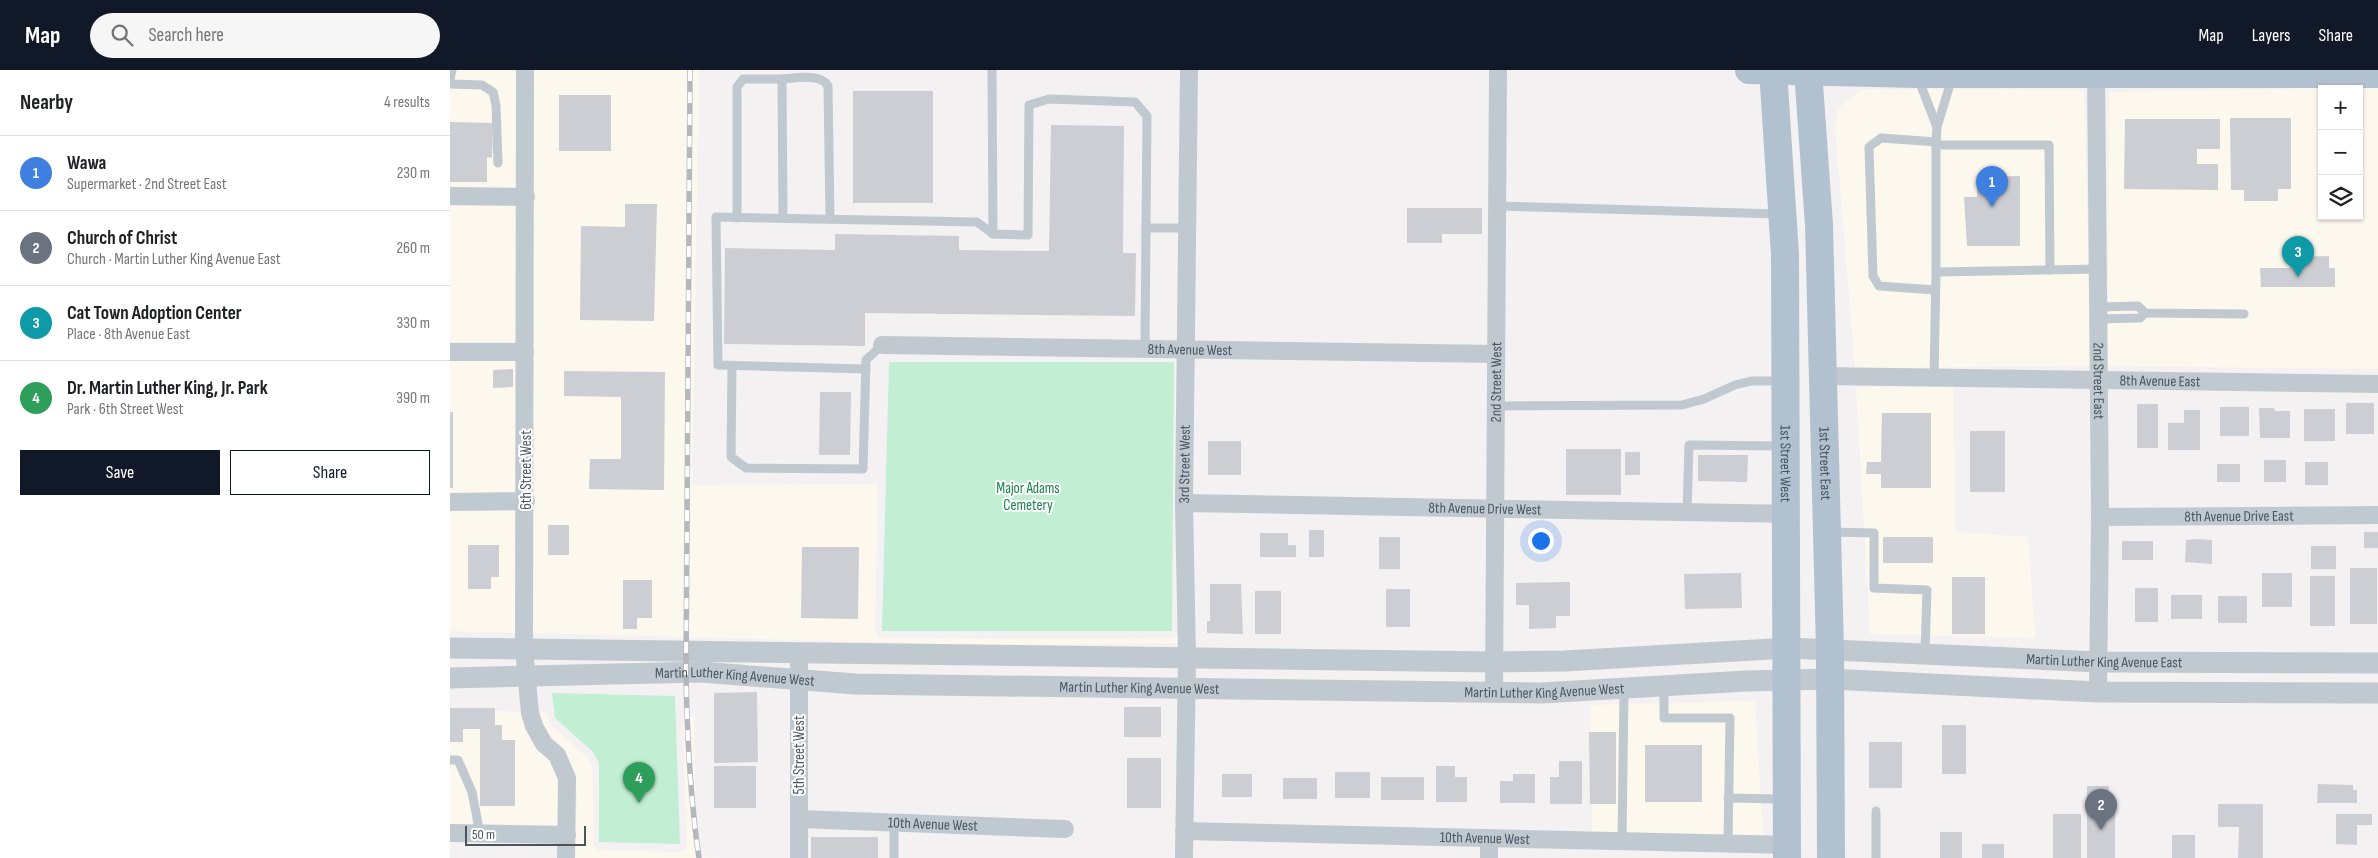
<!DOCTYPE html>
<html lang="en">
<head>
<meta charset="utf-8">
<style>
  :root { --surface:#fff; --page:#f6f6f6; --text:#202124; --muted:#757577; --line:#e0e0e0; --accent:#111827 }
  body { margin:0; font-family:"Sofia Sans Condensed",sans-serif; background:var(--page); color:var(--text) }
  .controls { position:absolute; right:15px; top:15px; display:grid; overflow:hidden; border-radius:0px; box-shadow:0 1px 4px #0004 }
  .controls button { width:45px; height:45px; display:grid; place-items:center; padding:0; border:0; border-bottom:1px solid var(--line); background:var(--surface); color:var(--text); font:25px sans-serif }
  .scale { position:absolute; left:15px; bottom:12px; width:121px; box-sizing:border-box; padding-left:5px; border:2px solid #49555f; border-top:0; font-size:14px; line-height:18px; white-space:nowrap; color:#49555f; -webkit-text-stroke:4px #fff; paint-order:stroke }
  .you { position:absolute; left:1090px; top:470px; width:18px; height:18px; margin:-12px; border:4px solid #fff; border-radius:50%; background:#1a73e8; box-shadow:0 0 0 8px #1a73e833 }
  .badge { display:grid; place-items:center; width:32px; height:32px; border-radius:50%; background:var(--accent); color:#fff; font-size:16px; font-weight:700 }
  .pin { position:absolute; translate:-50% -41px; filter:drop-shadow(0 1px 2px #0008) }
  .pin::after { content:''; position:absolute; top:26px; width:18px; height:15px; background:inherit; clip-path:polygon(0 0,100% 0,50% 100%) }
  .list { margin:0; padding:0; list-style:none }
  h2 { display:flex; justify-content:space-between; align-items:center; height:65px; margin:0; padding:0 20px; font-size:21px }
  h2 small { font-size:16px; font-weight:400; color:var(--muted) }
  .list li { display:grid; grid-template-columns:32px 1fr auto; gap:15px; align-items:center; box-sizing:border-box; height:75px; padding:0 20px; border-top:1px solid var(--line) }
  .list b { display:block; font-size:19px; white-space:nowrap }
  .list p { margin:0; font-size:16px; white-space:nowrap; color:var(--muted) }
  .list em { font-size:16px; font-style:normal; color:var(--muted) }
  .actions { display:flex; gap:10px; padding:15px 20px }
  .actions a { flex:1; padding:11px 0; border:1px solid var(--accent); border-radius:0px; text-align:center; font-size:18px; color:var(--accent) }
  .actions .main { background:var(--accent); color:#fff }
  .icon { flex:none; width:28px; height:28px; fill:none; stroke:currentColor; stroke-width:2; stroke-linecap:round; stroke-linejoin:round }
  .map { position:relative; flex:none; width:1928px; height:788px; overflow:hidden }
  header { display:flex; align-items:center; gap:30px; box-sizing:border-box; height:70px; padding:0 25px; background:var(--accent); color:#fff }
  header strong { font-size:24px }
  nav { display:flex; gap:28px; margin-inline-start:auto; font-size:18px }
  .search { width:350px; height:45px; background:var(--page); display:flex; align-items:center; gap:12px; box-sizing:border-box; padding:0 18px; border-radius:28px; color:var(--muted); font-size:19px }
  main { display:flex }
  aside { flex:1; background:var(--surface) }
  .map>svg:first-child { display:block }
  .commercial { fill:#fcf8ed; fill-rule:evenodd }
  .green { fill:#c2efd3 }
  .building { fill:#ccced4 }
  .lines { fill:none; stroke-linecap:round; stroke-linejoin:round }
  .service { stroke:#c0c9d0; stroke-width:9 }
  .minor { stroke:#c0c9d0; stroke-width:18 }
  .tertiary { stroke:#c0c9d0; stroke-width:21 }
  .primary { stroke:#b2c1cf; stroke-width:28 }
  .rail-casing { stroke:#b4b7bb; stroke-width:5.5 }
  .rail { stroke:#fff; stroke-width:4; stroke-dasharray:11; stroke-linecap:butt }
  .labels { text-anchor:middle; stroke-width:4; stroke-linejoin:round; paint-order:stroke }
  .street-label { font-size:15px; fill:#49555f; stroke:#fff }
  .park-label { font-size:15px; fill:#1a804c; stroke:#fff }
</style>
</head>
<body>
<header>
<strong>Map</strong>
<div class="search"><svg class="icon" aria-label="search" viewBox="0 0 24 24"><circle cx="10" cy="10" r="6"/><path d="M15 15l6 6"/></svg>Search here</div>
<nav><a>Map</a><a>Layers</a><a>Share</a></nav>
</header>
<main>
<aside>
<h2>Nearby<small>4 results</small></h2>
<ul class="list">
<li><span class="badge" style="background:#3f7fe0">1</span><div><b>Wawa</b><p>Supermarket · 2nd Street East</p></div><em>230 m</em></li>
<li><span class="badge" style="background:#6b7280">2</span><div><b>Church of Christ</b><p>Church · Martin Luther King Avenue East</p></div><em>260 m</em></li>
<li><span class="badge" style="background:#0f9aa8">3</span><div><b>Cat Town Adoption Center</b><p>Place · 8th Avenue East</p></div><em>330 m</em></li>
<li><span class="badge" style="background:#2e9e5b">4</span><div><b>Dr. Martin Luther King, Jr. Park</b><p>Park · 6th Street West</p></div><em>390 m</em></li>
</ul>
<div class="actions"><a class="main">Save</a><a>Share</a></div>
</aside>
<div class="map">
<svg width="1928" height="788" viewBox="0 0 1928 788">
  <rect width="100%" height="100%" fill="#f4f1f2"/>
  <g class="commercial">
    <polygon points="0,0 66,0 67,117 0,117"/>
    <polygon points="83,0 249,0 242,415 428,414 425,560 430,568 722,569 728,565 728,573 533,575 83,563"/>
    <path d="M 1928,17 L 1928,299 L 1658,296 L 1659,22 ZM 1872,19 L 1909,19 L 1909,146 L 1872,146 Z"/>
    <polygon points="1421,19 1634,20 1641,296 1405,298 1385,56 1388,41 1396,31 1411,20"/>
    <rect x="0" y="136" width="67" height="136"/>
    <polygon points="0,291 67,291 68,422 0,423"/>
    <polygon points="1406,317 1503,317 1505,462 1578,467 1585,568 1420,564"/>
    <polygon points="0,441 68,441 67,563 0,561"/>
    <polygon points="1305,631 1313,765 1142,762 1140,635"/>
    <polygon points="0,639 72,642 81,670 100,691 109,710 109,755 0,754"/>
    <polygon points="89,642 97,643 100,654 138,688 142,695 144,777 149,780 230,782 236,779 237,774 233,646 244,646 246,786 270,788 125,788 127,722 124,705 113,679 95,660"/>
  </g>
  <g class="green">
    <polygon points="439,292 724,292 722,561 432,561"/>
    <polygon points="102,623 225,626 230,774 149,772 149,693 143,682 105,648"/>
  </g>
  <g class="building">
    <rect x="403" y="21" width="80" height="112"/>
    <rect x="109" y="25" width="52" height="56"/>
    <polygon points="1780,48 1841,48 1841,119 1828,119 1828,131 1794,131 1794,120 1781,120"/>
    <polygon points="1675,49 1770,49 1770,79 1747,79 1747,94 1768,94 1768,120 1674,119"/>
    <polygon points="0,52 43,53 42,88 37,87 37,112 0,112"/>
    <polygon points="601,55 674,56 673,183 686,183 685,246 415,243 415,276 274,274 275,178 385,180 385,164 509,166 509,180 599,181"/>
    <polygon points="1570,106 1570,176 1517,176 1514,127 1527,127 1527,107"/>
    <polygon points="175,134 207,134 204,251 130,250 131,156 175,157"/>
    <polygon points="957,138 1032,138 1032,164 992,164 992,173 957,173"/>
    <polygon points="1879,186 1879,198 1885,198 1885,217 1811,217 1810,198 1840,198 1839,187"/>
    <polygon points="63,299 63,317 43,318 43,300"/>
    <polygon points="114,301 215,302 214,420 139,419 140,389 171,389 171,327 114,326"/>
    <polygon points="370,322 401,322 400,385 369,385"/>
    <rect x="1896" y="333" width="28" height="31"/>
    <rect x="1687" y="334" width="21" height="44"/>
    <rect x="1770" y="337" width="29" height="29"/>
    <polygon points="1809,338 1824,338 1825,341 1840,341 1840,368 1810,368"/>
    <rect x="1854" y="339" width="31" height="32"/>
    <polygon points="1734,340 1750,340 1750,380 1718,380 1718,353 1734,353"/>
    <rect x="0" y="342" width="3" height="76"/>
    <polygon points="1432,343 1481,343 1481,418 1431,418 1431,404 1416,404 1417,392 1431,392"/>
    <rect x="1520" y="361" width="35" height="61"/>
    <rect x="758" y="371" width="33" height="34"/>
    <rect x="1116" y="379" width="55" height="46"/>
    <rect x="1175" y="382" width="15" height="23"/>
    <polygon points="1248,385 1298,385 1297,412 1248,411"/>
    <rect x="1814" y="390" width="22" height="22"/>
    <rect x="1855" y="392" width="23" height="23"/>
    <rect x="1767" y="394" width="23" height="18"/>
    <rect x="98" y="455" width="21" height="30"/>
    <rect x="859" y="460" width="15" height="27"/>
    <rect x="1914" y="462" width="14" height="16"/>
    <polygon points="810,463 838,463 838,475 846,475 846,487 810,487"/>
    <rect x="929" y="467" width="21" height="32"/>
    <rect x="1433" y="467" width="50" height="26"/>
    <polygon points="1746,469 1762,470 1762,494 1735,492 1736,470"/>
    <rect x="1672" y="471" width="31" height="19"/>
    <polygon points="18,475 49,475 49,507 41,507 41,519 18,519"/>
    <rect x="1861" y="476" width="25" height="23"/>
    <polygon points="352,477 409,477 408,549 351,548"/>
    <rect x="1900" y="498" width="27" height="56"/>
    <polygon points="1291,503 1292,538 1235,539 1234,504"/>
    <rect x="1812" y="503" width="30" height="34"/>
    <rect x="1860" y="506" width="25" height="50"/>
    <rect x="1502" y="507" width="33" height="57"/>
    <polygon points="173,510 202,510 202,548 187,548 187,559 173,559"/>
    <polygon points="1120,512 1120,546 1106,546 1106,558 1079,559 1079,535 1066,535 1066,513"/>
    <polygon points="760,514 791,514 793,564 757,563 757,551 760,551"/>
    <rect x="1685" y="518" width="23" height="34"/>
    <rect x="936" y="519" width="24" height="38"/>
    <rect x="805" y="521" width="26" height="43"/>
    <rect x="1721" y="525" width="31" height="24"/>
    <rect x="1768" y="526" width="29" height="27"/>
    <polygon points="307,622 308,692 264,693 264,623"/>
    <rect x="674" y="637" width="37" height="30"/>
    <polygon points="0,638 45,638 45,655 52,655 52,670 65,670 65,736 30,736 30,659 13,659 13,672 0,672"/>
    <rect x="1492" y="655" width="24" height="49"/>
    <polygon points="1139,662 1166,662 1166,734 1140,734"/>
    <rect x="1419" y="672" width="33" height="46"/>
    <rect x="1195" y="675" width="57" height="57"/>
    <rect x="677" y="688" width="34" height="50"/>
    <polygon points="1109,691 1132,691 1132,734 1100,734 1100,707 1109,707"/>
    <rect x="264" y="696" width="42" height="42"/>
    <polygon points="986,696 1005,696 1005,707 1017,707 1017,732 986,732"/>
    <rect x="885" y="702" width="35" height="26"/>
    <rect x="772" y="704" width="30" height="23"/>
    <polygon points="1063,704 1085,704 1085,733 1050,733 1050,711 1063,711"/>
    <rect x="931" y="707" width="43" height="23"/>
    <rect x="833" y="708" width="34" height="21"/>
    <polygon points="1868,714 1903,715 1903,720 1907,720 1907,733 1867,733"/>
    <polygon points="1637,716 1659,716 1659,733 1665,733 1665,788 1637,788"/>
    <polygon points="1768,734 1813,734 1813,788 1788,788 1789,757 1768,757"/>
    <rect x="1603" y="744" width="28" height="44"/>
    <polygon points="1886,744 1922,744 1922,755 1907,755 1907,775 1886,774"/>
    <rect x="1490" y="762" width="22" height="26"/>
    <rect x="1722" y="765" width="23" height="23"/>
    <rect x="361" y="767" width="67" height="21"/>
    <rect x="1532" y="774" width="22" height="14"/>
  </g>
  <g class="lines">
    <g class="service">
      <polyline points="542,0 543,164 578,165 579,35 599,29 685,32 697,46 696,158 737,158"/>
      <polyline points="1468,8 1487,57"/>
      <polyline points="1502,8 1487,57 1486,75 1599,75 1600,200"/>
      <polyline points="0,9 2,0"/>
      <path d="M 332,9 C 345,8 372,3 378,16 L 380,149"/>
      <polyline points="0,14 32,15 43,22 46,35 48,93"/>
      <polyline points="1048,136 1329,144"/>
      <polyline points="287,148 287,17 293,9 332,9 333,148"/>
      <polyline points="1486,202 1486,75"/>
      <polyline points="1485,220 1429,216 1423,206 1419,77 1431,68 1487,72"/>
      <polyline points="1649,237 1688,236 1695,243 1794,244"/>
      <polyline points="1649,249 1690,248 1695,243"/>
      <polyline points="695,278 696,158"/>
      <polyline points="282,296 281,387 296,398 413,399 416,290 432,275"/>
      <polyline points="416,299 268,295 266,147 527,152 543,164"/>
      <polyline points="1484,308 1486,202 1648,199"/>
      <polyline points="1046,336 1232,335 1254,329 1285,315 1301,311 1332,311"/>
      <polyline points="1237,443 1239,375 1333,376"/>
      <polyline points="1379,462 1424,463 1424,518 1477,520 1475,583"/>
      <polyline points="1214,617 1214,648 1280,648 1278,774"/>
      <polyline points="0,690 8,690 22,722 30,764"/>
      <polyline points="1278,728 1333,729"/>
      <polyline points="1426,741 1426,788"/>
      <polyline points="444,752 444,788"/>
      <polyline points="1172,772 1174,620"/>
    </g>
    <g class="minor">
      <polyline points="75,0 74,579 80,643 84,656 94,674 107,685 117,708 116,788"/>
      <path id="s1" d="M 1646,0 L 1650,447 L 1648,622"/>
      <polyline points="0,126 76,127"/>
      <path id="s2" d="M 432,275 L 1046,284"/>
      <polyline points="0,282 75,282"/>
      <path id="s3" d="M 1371,306 L 1928,314"/>
      <polyline points="0,432 76,431"/>
      <path id="s4" d="M 734,433 L 1337,444"/>
      <path id="s5" d="M 1650,447 L 1928,445"/>
      <polyline points="349,582 349,788"/>
      <path id="s6" d="M 1044,623 L 1048,0"/>
      <path id="s7" d="M 349,749 L 615,759"/>
      <path id="s8" d="M 734,761 L 1337,775"/>
      <polyline points="0,763 117,765"/>
      <polyline points="1039,770 1039,788"/>
      <path id="s9" d="M 734,788 L 737,587 L 734,433 L 739,0"/>
    </g>
    <g class="tertiary">
      <path id="s10" d="M 0,578 L 1045,592 L 1115,591 L 1338,578 L 1649,592 L 1928,593"/>
      <path id="s11" d="M 0,608 L 251,602 L 405,614 L 1091,623 L 1296,611 L 1380,609 L 1648,622 L 1928,623"/>
    </g>
    <g class="primary">
      <polyline points="1299,0 1467,4 1928,4"/>
      <path id="s12" d="M 1323,0 L 1335,185 L 1337,788"/>
      <path id="s13" d="M 1358,0 L 1369,155 L 1380,579 L 1381,788"/>
    </g>
    <g class="rail-casing">
      <path id="rail" d="M 240,0 L 236,603 C 237,665 240,727 249,788"/>
    </g>
    <use href="#rail" class="rail"/>
  </g>
  <g class="labels">
    <g class="street-label">
      <text dy="5" stroke="none"><textPath href="#s2" startOffset="308">8th Avenue West</textPath></text>
      <text dy="5" stroke="none"><textPath href="#s3" startOffset="339">8th Avenue East</textPath></text>
      <text dy="5" stroke="none"><textPath href="#s6" startOffset="311">2nd Street West</textPath></text>
      <text dy="5" stroke="none"><textPath href="#s1" startOffset="311">2nd Street East</textPath></text>
      <text dy="5" stroke="none"><textPath href="#s9" startOffset="394">3rd Street West</textPath></text>
      <text dy="5" stroke="none"><textPath href="#s12" startOffset="394">1st Street West</textPath></text>
      <text dy="5" stroke="none"><textPath href="#s13" startOffset="394">1st Street East</textPath></text>
      <text transform="translate(76 400) rotate(-90)" y="5">6th Street West</text>
      <text dy="5" stroke="none"><textPath href="#s4" startOffset="301">8th Avenue Drive West</textPath></text>
      <text dy="5" stroke="none"><textPath href="#s5" startOffset="139">8th Avenue Drive East</textPath></text>
      <text dy="5" stroke="none"><textPath href="#s10" startOffset="1655">Martin Luther King Avenue East</textPath></text>
      <text dy="5" stroke="none"><textPath href="#s11" startOffset="285">Martin Luther King Avenue West</textPath></text>
      <text dy="5" stroke="none"><textPath href="#s11" startOffset="690">Martin Luther King Avenue West</textPath></text>
      <text dy="5" stroke="none"><textPath href="#s11" startOffset="1095">Martin Luther King Avenue West</textPath></text>
      <text transform="translate(349 685) rotate(-90)" y="5">5th Street West</text>
      <text dy="5" stroke="none"><textPath href="#s7" startOffset="134">10th Avenue West</textPath></text>
      <text dy="5" stroke="none"><textPath href="#s8" startOffset="301">10th Avenue West</textPath></text>
    </g>
    <g class="park-label">
      <text x="578" y="423">Major Adams<tspan x="578" dy="17">Cemetery</tspan></text>
    </g>
  </g>
</svg>
<div class="controls">
<button>+</button>
<button>−</button>
<button><svg class="icon" aria-label="layers" viewBox="0 0 24 24"><path d="M12 4l9 5-9 5-9-5zM3 14l9 5 9-5"/></svg></button>
</div>
<div class="scale">50 m</div>
<div class="you"></div>
<div class="pin badge" style="left:1542px;top:137px;background:#3f7fe0">1</div>
<div class="pin badge" style="left:1651px;top:760px;background:#6b7280">2</div>
<div class="pin badge" style="left:1848px;top:207px;background:#0f9aa8">3</div>
<div class="pin badge" style="left:189px;top:733px;background:#2e9e5b">4</div>
</div>
</main>
</body>
</html>
